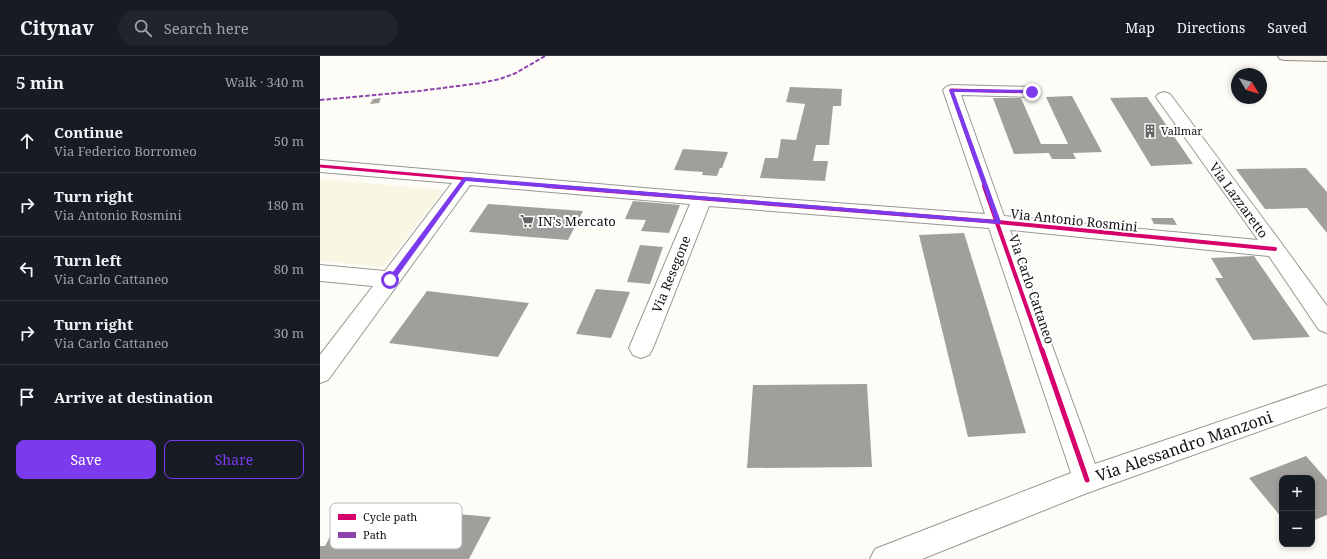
<!DOCTYPE html>
<html lang="en">
<head>
<meta charset="utf-8">
<style>
  :root { --surface:#171b24; --page:#20242c; --text:#f1f3f6; --muted:#9ea1a6; --line:#363941; --accent:#7c3aed }
  body { margin:0; font-family:"Noto Serif",serif; background:var(--page); color:var(--text) }
  .controls { position:absolute; right:12px; bottom:12px; display:grid; overflow:hidden; border-radius:8px; box-shadow:0 2px 6px #0003 }
  .controls button { width:36px; height:36px; display:grid; place-items:center; padding:0; border:0; border-bottom:1px solid var(--line); background:var(--surface); color:var(--text); font:20px sans-serif }
  .compass { position:absolute; left:911px; top:12px; width:36px; height:36px; border-radius:50%; background:var(--surface); box-shadow:0 2px 6px #0003; rotate:128deg }
  .stop { position:absolute; width:12px; height:12px; margin:-9px; border:3px solid #7c3aed; border-radius:50%; background:#fff }
  .stop.end { background:#7c3aed; border-color:#fff; box-shadow:0 1px 4px #0008 }
  .list { margin:0; padding:0; list-style:none }
  h2 { display:flex; justify-content:space-between; align-items:center; height:52px; margin:0; padding:0 16px; font-size:17px }
  h2 small { font-size:13px; font-weight:400; color:var(--muted) }
  .list li { display:grid; grid-template-columns:26px 1fr auto; gap:12px; align-items:center; box-sizing:border-box; height:64px; padding:0 16px; border-top:1px solid var(--line) }
  .list b { display:block; font-size:15px; white-space:nowrap }
  .list p { margin:0; font-size:13px; white-space:nowrap; color:var(--muted) }
  .list em { font-size:13px; font-style:normal; color:var(--muted) }
  .actions { display:flex; gap:8px; padding:12px 16px }
  .actions a { flex:1; padding:9px 0; border:1px solid var(--accent); border-radius:8px; text-align:center; font-size:14px; color:var(--accent) }
  .actions .main { background:var(--accent); color:#fff }
  .icon { flex:none; width:22px; height:22px; fill:none; stroke:currentColor; stroke-width:2; stroke-linecap:round; stroke-linejoin:round }
  .map { position:relative; flex:none; width:1007px; height:503px; overflow:hidden }
  header { display:flex; align-items:center; gap:24px; box-sizing:border-box; height:56px; padding:0 20px; background:var(--surface); border-bottom:1px solid var(--line) }
  header strong { font-size:19px }
  nav { display:flex; gap:22px; margin-inline-start:auto; font-size:14px }
  .search { width:280px; height:36px; background:var(--page); display:flex; align-items:center; gap:10px; box-sizing:border-box; padding:0 14px; border-radius:22px; color:var(--muted); font-size:15px }
  main { display:flex }
  aside { flex:1; background:var(--surface) }
  .map>svg:first-child { display:block }
  .farmland { fill:#f9f7e4 }
  .building { fill:#a19f9c }
  .lines { fill:none; stroke-linecap:round; stroke-linejoin:round }
  .street-casing { stroke:#979795; stroke-width:2 }
  .secondary-casing { stroke:#8e8d8b; stroke-width:2 }
  .street { fill:#fffffe; fill-rule:evenodd }
  .secondary { fill:#f6f4eb; fill-rule:evenodd }
  .quiet { stroke:#8e44ad; stroke-width:2; stroke-dasharray:4.5 2; stroke-linecap:butt }
  .cycleway-far2-casing { stroke:#fff; stroke-width:5 }
  .cycleway-far1-casing { stroke:#fff; stroke-width:6 }
  .cycleway-casing { stroke:#fff; stroke-width:8 }
  .cycleway-far2 { stroke:#d6006c; stroke-width:3 }
  .cycleway-far1 { stroke:#d6006c; stroke-width:4 }
  .cycleway { stroke:#d6006c; stroke-width:5 }
  .route { fill:#7c3aed }
  .labels { text-anchor:middle; stroke-width:4; stroke-linejoin:round; paint-order:stroke }
  .far-poi-label { font-size:11px; fill:#111; stroke:#fff; text-anchor:start }
  .street-label { font-size:13px; fill:#111; stroke:#fff }
  .poi-label { font-size:13px; fill:#111; stroke:#fff; text-anchor:start }
  .near-street-label { font-size:16px; fill:#111; stroke:#fff }
  .key { fill:#fff; stroke:#b8b8b8; stroke-width:1 }
  .key-label { font-size:11px; fill:#111 }
</style>
</head>
<body>
<header>
<strong>Citynav</strong>
<div class="search"><svg class="icon" aria-label="search" viewBox="0 0 24 24"><circle cx="10" cy="10" r="6"/><path d="M15 15l6 6"/></svg>Search here</div>
<nav><a>Map</a><a>Directions</a><a>Saved</a></nav>
</header>
<main>
<aside>
<h2>5 min<small>Walk · 340 m</small></h2>
<ul class="list">
<li><svg class="icon" aria-label="ahead" viewBox="0 0 24 24"><path d="M12 20V5M6 11l6-6 6 6"/></svg><div><b>Continue</b><p>Via Federico Borromeo</p></div><em>50 m</em></li>
<li><svg class="icon" aria-label="right" viewBox="0 0 24 24"><path d="M7 20v-9h11M14 6l5 5-5 5"/></svg><div><b>Turn right</b><p>Via Antonio Rosmini</p></div><em>180 m</em></li>
<li><svg class="icon" aria-label="left" viewBox="0 0 24 24"><path d="M17 20v-9H6M10 6l-5 5 5 5"/></svg><div><b>Turn left</b><p>Via Carlo Cattaneo</p></div><em>80 m</em></li>
<li><svg class="icon" aria-label="right" viewBox="0 0 24 24"><path d="M7 20v-9h11M14 6l5 5-5 5"/></svg><div><b>Turn right</b><p>Via Carlo Cattaneo</p></div><em>30 m</em></li>
<li><svg class="icon" aria-label="arrive" viewBox="0 0 24 24"><path d="M6 21V4h12l-3 4 3 4H6"/></svg><div><b>Arrive at destination</b></div></li>
</ul>
<div class="actions"><a class="main">Save</a><a>Share</a></div>
</aside>
<div class="map">
<svg width="1007" height="503" viewBox="0 0 1007 503">
  <rect width="100%" height="100%" fill="#fdfcf7"/>
  <polygon class="farmland" points="0,123 124,134 63,211 0,205"/>
  <g class="building">
    <polygon points="470,31 522,33 521,50 513,50 509,89 496,89 493,105 508,105 505,125 440,122 445,102 458,102 461,83 476,84 485,48 466,46"/>
    <polygon points="752,40 782,96 753,97 756,103 732,103 729,97 694,98 673,42 701,42 721,88 748,88 726,41"/>
    <polygon points="827,41 873,108 831,110 790,42"/>
    <polygon points="61,42 59,47 50,48 53,43"/>
    <polygon points="363,93 408,96 402,112 400,112 397,120 382,119 383,116 354,114"/>
    <polygon points="986,112 1007,136 1007,177 987,152 945,153 916,113"/>
    <polygon points="313,145 360,149 349,177 321,175 326,164 305,163"/>
    <polygon points="168,148 263,155 248,184 149,176"/>
    <polygon points="831,162 853,162 857,169 834,168"/>
    <polygon points="644,177 706,377 648,381 599,179"/>
    <polygon points="320,189 343,191 330,228 307,226"/>
    <polygon points="934,200 990,281 933,284 895,222 903,222 891,202"/>
    <polygon points="276,233 310,236 291,282 256,278"/>
    <polygon points="107,235 209,247 178,301 69,287"/>
    <polygon points="547,328 552,411 427,412 433,329"/>
    <polygon points="986,400 1007,424 1007,459 992,465 992,422 962,422 962,462 929,422"/>
    <polygon points="28,448 171,461 149,503 0,503 0,490 5,490"/>
  </g>
  <g class="lines">
    <g class="street-casing">
      <polygon id="street" points="631,29 712,31 718,33 720,36 718,39 712,41 641,39 684,160 938,184 836,41 838,38 844,36 850,38 962,188 1007,250 1007,277 999,274 949,200 690,174 775,408 1007,329 1007,351 767,437 602,503 550,503 555,493 751,417 669,172 389,150 333,292 329,299 321,302 313,299 309,292 370,148 150,129 8,324 0,327 0,299 53,230 0,225 0,209 65,215 132,127 0,116 0,104 382,137 665,158 623,34 626,31"/>
    </g>
    <g class="secondary-casing">
      <polygon id="secondary" points="958,0 1007,0 1007,5 965,4 960,3"/>
    </g>
    <use href="#street" class="street"/>
    <use href="#secondary" class="secondary"/>
    <polyline class="quiet" points="0,44 99,35 161,27 180,23 196,17 225,0"/>
    <g class="cycleway-far2-casing">
      <g id="cycleway-far2">
        <polyline points="0,110 239,131"/>
        <polyline points="665,131 631,34 712,36"/>
      </g>
    </g>
    <g class="cycleway-far1-casing">
      <g id="cycleway-far1">
        <polyline points="227,130 678,166 955,193"/>
        <polyline points="664,130 722,295"/>
      </g>
    </g>
    <g class="cycleway-casing">
      <polyline id="cycleway" points="722,294 767,424"/>
    </g>
    <use href="#cycleway-far2" class="cycleway-far2"/>
    <use href="#cycleway-far1" class="cycleway-far1"/>
    <use href="#cycleway" class="cycleway"/>
  </g>
  <polygon class="route" points="631,33 712,34 715,36 712,37 634,36 681,166 680,168 146,125 73,226 70,227 67,224 143,122 145,121 675,164 629,34"/>
  <defs>
    <g id="building-bare" transform="scale(1.08)"><path d="M-4-6H4V6H1V3H-1V6H-4ZM-2.5-4.3h1.7v1.8h-1.7ZM.8-4.3h1.7v1.8H.8ZM-2.5-1h1.7V.8h-1.7ZM.8-1h1.7V.8H.8Z" fill="#646362" stroke="#fff" stroke-width="2.5" paint-order="stroke"/></g>
    <g id="supermarket-bare" transform="scale(1.08)"><path d="M-6-5.5h2.5l.6 2H6L4.5 2H-2.5L-4.4-4H-6ZM-1.5 3.2a1.3 1.3 0 1 0 .1 0ZM3 3.2a1.3 1.3 0 1 0 .1 0Z" fill="#646362" stroke="#fff" stroke-width="2.5" paint-order="stroke"/></g>
  </defs>
  <g fill-rule="evenodd">
    <use href="#building-bare" x="830" y="75"/>
    <use href="#supermarket-bare" x="207" y="165"/>
  </g>
  <g class="labels">
    <g class="far-poi-label">
      <text x="841" y="79">Vallmar</text>
    </g>
    <g class="street-label">
      <text transform="translate(919 144) rotate(54)" y="5">Via Lazzaretto</text>
      <text transform="translate(754 164) rotate(6)" y="5">Via Antonio Rosmini</text>
      <text transform="translate(351 218) rotate(-68)" y="5">Via Resegone</text>
      <text transform="translate(712 233) rotate(71)" y="5">Via Carlo Cattaneo</text>
    </g>
    <g class="poi-label">
      <text x="218" y="170">IN's Mercato</text>
    </g>
    <g class="near-street-label">
      <text transform="translate(864 390) rotate(-19)" y="6">Via Alessandro Manzoni</text>
    </g>
  </g>
  <rect x="10" y="447" width="132" height="46" rx="6" class="key"/>
  <rect x="18" y="458" width="18" height="6" fill="#d6006c"/>
  <rect x="18" y="476" width="18" height="6" fill="#8e44ad"/>
  <g class="key-label">
    <text x="43" y="465">Cycle path</text>
    <text x="43" y="483">Path</text>
  </g>
</svg>
<div class="controls">
<button>+</button>
<button>−</button>
</div>
<svg class="compass" viewBox="-18 -18 36 36"><path d="M0-13l5 13h-10z" fill="#e53935"/><path d="M0 13l5-13h-10z" fill="#9ea1a6"/></svg>
<div class="stop" style="left:70px;top:224px"></div>
<div class="stop end" style="left:712px;top:36px"></div>
</div>
</main>
</body>
</html>
